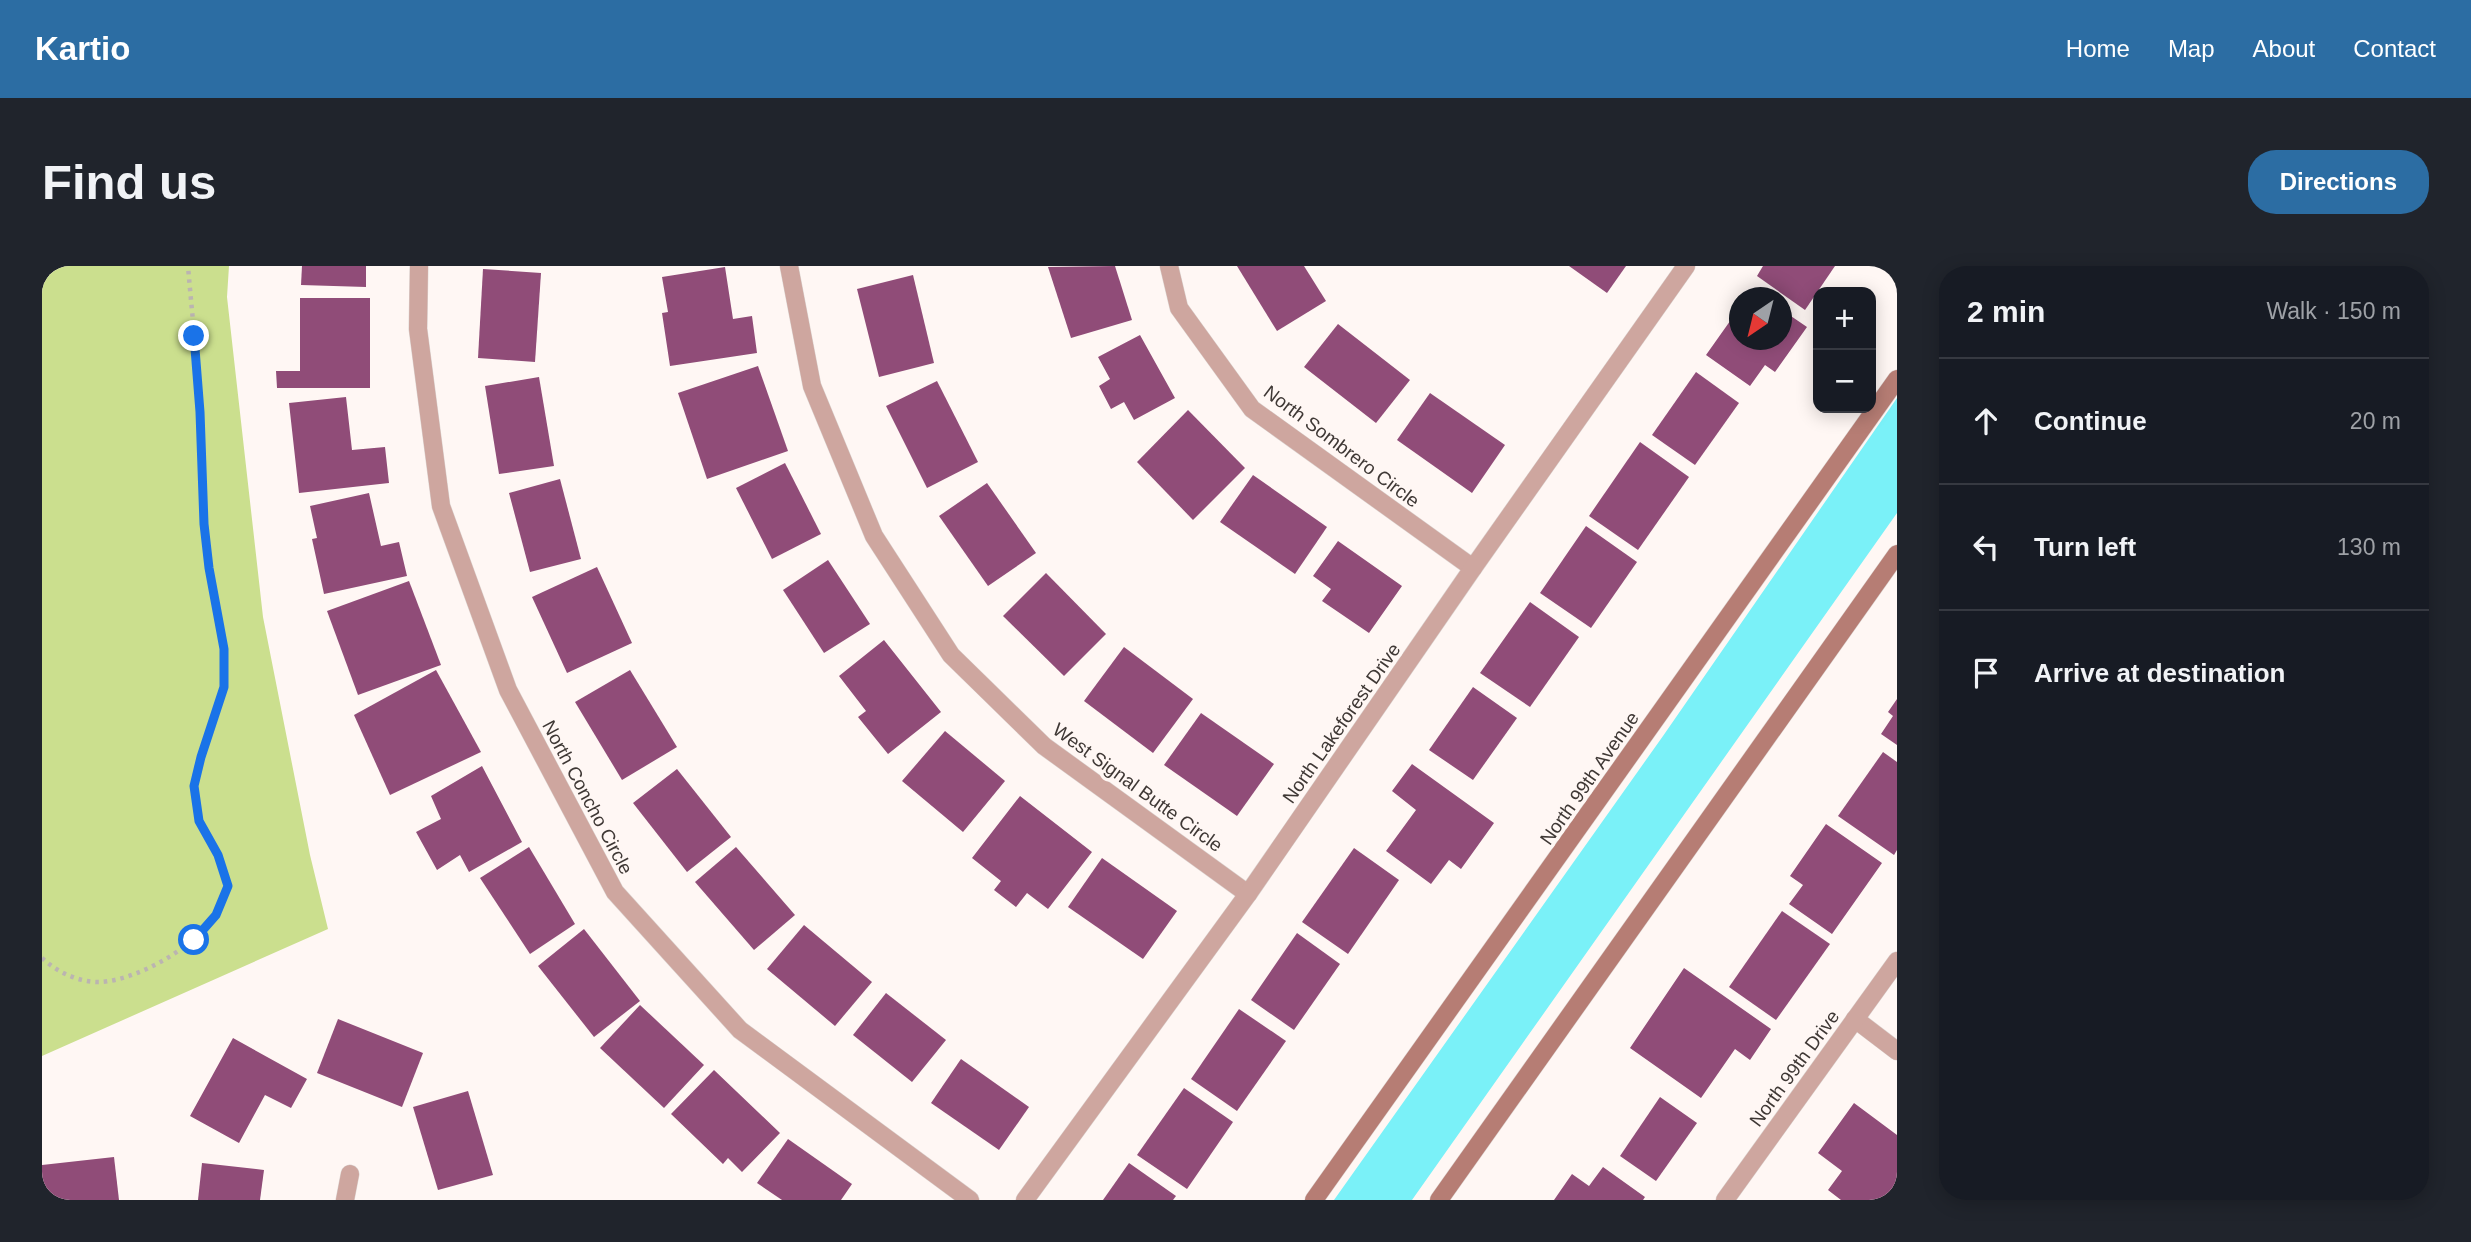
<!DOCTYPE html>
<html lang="en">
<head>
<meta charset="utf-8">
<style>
  :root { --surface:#171b24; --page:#20242c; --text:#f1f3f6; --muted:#9ea1a6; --line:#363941; --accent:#2c6da3 }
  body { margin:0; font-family:Helvetica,sans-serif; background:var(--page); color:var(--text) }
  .controls { position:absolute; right:21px; top:21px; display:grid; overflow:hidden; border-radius:14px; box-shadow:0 4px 18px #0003 }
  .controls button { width:63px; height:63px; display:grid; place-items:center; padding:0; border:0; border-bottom:2px solid var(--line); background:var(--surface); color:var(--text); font:35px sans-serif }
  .compass { position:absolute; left:1687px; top:21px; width:63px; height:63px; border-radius:50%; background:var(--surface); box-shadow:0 4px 18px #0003; rotate:215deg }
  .stop { position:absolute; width:21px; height:21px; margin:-16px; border:5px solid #1a73e8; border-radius:50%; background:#fff }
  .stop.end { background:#1a73e8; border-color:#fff; box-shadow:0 2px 7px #0008 }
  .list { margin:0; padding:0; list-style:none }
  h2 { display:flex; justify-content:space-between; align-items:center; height:91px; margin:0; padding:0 28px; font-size:30px }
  h2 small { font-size:23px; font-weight:400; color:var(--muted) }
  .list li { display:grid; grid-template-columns:46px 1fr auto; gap:21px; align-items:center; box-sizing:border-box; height:126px; padding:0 28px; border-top:2px solid var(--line) }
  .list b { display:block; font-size:26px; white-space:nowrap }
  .list em { font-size:23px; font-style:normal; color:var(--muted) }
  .icon { flex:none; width:38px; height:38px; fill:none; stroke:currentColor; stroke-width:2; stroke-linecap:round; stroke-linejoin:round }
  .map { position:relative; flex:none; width:1855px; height:934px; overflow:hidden; border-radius:28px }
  header { display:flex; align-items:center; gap:42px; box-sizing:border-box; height:98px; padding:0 35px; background:var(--accent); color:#fff }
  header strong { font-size:33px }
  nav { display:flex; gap:38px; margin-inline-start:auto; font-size:24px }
  .intro { display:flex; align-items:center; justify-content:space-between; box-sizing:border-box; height:168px; padding:0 42px }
  h1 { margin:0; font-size:49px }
  .button { padding:18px 32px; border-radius:28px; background:var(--accent); color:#fff; font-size:24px; font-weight:700 }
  main { display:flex; gap:42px; padding:0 42px }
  aside { flex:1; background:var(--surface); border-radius:28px; box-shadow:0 4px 18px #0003 }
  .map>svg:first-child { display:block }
  .green { fill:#cbdf8e }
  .water { fill:#7af1f8 }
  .building { fill:#904c78 }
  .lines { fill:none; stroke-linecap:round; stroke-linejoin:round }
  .street-casing { stroke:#dcd5d2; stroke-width:19 }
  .secondary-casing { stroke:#dcd5d2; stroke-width:19 }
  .path { stroke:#bbb4b1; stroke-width:4.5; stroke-dasharray:3.5 5; stroke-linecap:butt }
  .street { stroke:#cea69f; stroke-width:18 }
  .secondary { stroke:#b67d74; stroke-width:18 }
  .route { stroke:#1a73e8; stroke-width:9 }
  .labels { text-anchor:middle; stroke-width:7; stroke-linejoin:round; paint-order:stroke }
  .street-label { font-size:19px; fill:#3f3835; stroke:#fff7f4 }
</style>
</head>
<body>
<header>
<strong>Kartio</strong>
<nav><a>Home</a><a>Map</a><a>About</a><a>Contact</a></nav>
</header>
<div class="intro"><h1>Find us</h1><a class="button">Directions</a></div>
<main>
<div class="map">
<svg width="1855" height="934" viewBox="0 0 1855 934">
  <rect width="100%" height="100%" fill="#fff7f4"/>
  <polygon class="green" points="0,0 187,0 185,31 221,351 268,589 286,663 0,790"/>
  <polygon class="water" points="1855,132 1855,247 1370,934 1292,934 1621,470"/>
  <g class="building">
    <polygon points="260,0 324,0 324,21 259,19"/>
    <polygon points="1073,0 1090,54 1029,72 1006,1"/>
    <polygon points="1195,0 1262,0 1284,35 1235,65"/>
    <polygon points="1527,0 1584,0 1565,27"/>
    <polygon points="1721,0 1793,0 1763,44 1715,10"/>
    <polygon points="683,1 691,53 710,50 715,87 628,100 620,47 626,46 620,11"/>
    <polygon points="441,3 499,7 493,96 436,92"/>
    <polygon points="871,9 892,97 837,111 815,23"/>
    <polygon points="1710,23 1722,32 1704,32"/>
    <polygon points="258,32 328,32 328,122 235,122 234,105 258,105"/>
    <polygon points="1698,41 1698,74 1740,74 1740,44 1765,61 1733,106 1723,99 1708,120 1664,89"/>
    <polygon points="1296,58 1368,114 1334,157 1262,101"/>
    <polygon points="1098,69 1133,132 1092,154 1082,136 1069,143 1057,120 1068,113 1056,91"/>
    <polygon points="716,100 746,185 665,213 636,127"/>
    <polygon points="1654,106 1697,137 1653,199 1610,169"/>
    <polygon points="497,111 512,200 457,208 443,120"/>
    <polygon points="895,115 936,196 885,222 844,140"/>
    <polygon points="1388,127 1463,179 1430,227 1355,174"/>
    <polygon points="304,131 310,184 343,181 347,217 257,227 247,137"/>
    <polygon points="1146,144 1203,202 1151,254 1095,196"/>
    <polygon points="1598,176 1647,211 1596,284 1547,250"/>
    <polygon points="743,197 779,268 730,293 694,222"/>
    <polygon points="1211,209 1285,261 1253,308 1178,256"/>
    <polygon points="518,213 539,293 488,306 467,227"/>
    <polygon points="945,217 994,287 946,320 897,250"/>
    <polygon points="327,227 339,280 357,276 365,310 282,328 270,273 275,272 268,240"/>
    <polygon points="1544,260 1595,296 1549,362 1498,327"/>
    <polygon points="1296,275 1360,320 1327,367 1280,335 1289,323 1271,310"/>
    <polygon points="786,294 828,358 782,387 741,324"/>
    <polygon points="555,301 590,377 525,407 490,331"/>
    <polygon points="1004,307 1064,368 1022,410 961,350"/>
    <polygon points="367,315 399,399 316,429 285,345"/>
    <polygon points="1488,336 1537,371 1488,441 1438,407"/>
    <polygon points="842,374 899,446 846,488 816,451 824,445 797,410"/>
    <polygon points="1082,381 1151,433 1111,487 1042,435"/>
    <polygon points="394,404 439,486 348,529 312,449"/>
    <polygon points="588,404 635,481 580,514 533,436"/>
    <polygon points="1431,421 1475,452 1431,514 1387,484"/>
    <polygon points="1855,433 1855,479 1839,468 1851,450 1846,446"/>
    <polygon points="1159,447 1232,498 1195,550 1122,499"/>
    <polygon points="903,465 963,515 921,566 860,515"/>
    <polygon points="1841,486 1855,496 1855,584 1852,589 1796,550"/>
    <polygon points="1370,498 1452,557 1419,603 1407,594 1389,618 1344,585 1374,544 1350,525"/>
    <polygon points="440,500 480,576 427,606 418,589 395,604 374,566 399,553 389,530"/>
    <polygon points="635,503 689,571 645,606 591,537"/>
    <polygon points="978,530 1050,586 1006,643 985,627 974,641 952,624 959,615 930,592"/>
    <polygon points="1784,558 1840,597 1790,668 1747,638 1761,619 1748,610"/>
    <polygon points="487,581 533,658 488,688 438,612"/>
    <polygon points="694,581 753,649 712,684 653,616"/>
    <polygon points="1312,582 1357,614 1306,688 1260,656"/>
    <polygon points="1060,592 1135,645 1101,693 1026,641"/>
    <polygon points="1740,645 1788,678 1734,754 1687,721"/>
    <polygon points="762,659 830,716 793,760 725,703"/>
    <polygon points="542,663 598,735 552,771 496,700"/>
    <polygon points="1255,667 1298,698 1252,764 1209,734"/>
    <polygon points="1642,702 1729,763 1708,794 1693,783 1659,832 1588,782"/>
    <polygon points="844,727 904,774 870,816 811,769"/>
    <polygon points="598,739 662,799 622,842 558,782"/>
    <polygon points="1197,743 1244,775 1195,845 1149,813"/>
    <polygon points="296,753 381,787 360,841 275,807"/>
    <polygon points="191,772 265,813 249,842 223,829 197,877 148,850"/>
    <polygon points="919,793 987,841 957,884 889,837"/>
    <polygon points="672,804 738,867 700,906 686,892 681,898 629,848"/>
    <polygon points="1142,822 1191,856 1145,923 1095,889"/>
    <polygon points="426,825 451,909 396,924 371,841"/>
    <polygon points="1618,831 1655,857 1614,915 1578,890"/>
    <polygon points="1812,837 1855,869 1855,930 1852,934 1799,934 1786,924 1800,905 1776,887"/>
    <polygon points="746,873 810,918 799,934 740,934 715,917"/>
    <polygon points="72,891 77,934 0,934 0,899"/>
    <polygon points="160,897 222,904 218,934 156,934"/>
    <polygon points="1087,897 1134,930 1131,934 1061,934"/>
    <polygon points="1561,901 1603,931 1601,934 1512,934 1530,908 1547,920"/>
  </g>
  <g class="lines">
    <g class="street-casing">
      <g id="street">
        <polyline points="377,0 376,63 399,240 466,424 573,626 698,764 928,934"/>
        <polyline points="747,0 770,120 832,270 909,389 1002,480 1206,628"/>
        <polyline points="1127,0 1137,42 1210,143 1431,302"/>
        <polyline points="1813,753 1855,785"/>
        <polyline points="303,934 308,908"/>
        <polyline points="983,934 1206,628 1431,302 1644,0"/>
        <polyline points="1683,934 1855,695"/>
      </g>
    </g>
    <g class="secondary-casing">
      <g id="secondary">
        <polyline points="1272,934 1855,113"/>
        <polyline points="1397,934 1855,288"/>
      </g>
    </g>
    <path class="path" d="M 0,692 C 15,706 36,716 57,716 C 100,715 181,667 185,621 C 187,606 166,572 159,558 C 155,548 152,532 152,522 C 151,488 177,453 182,421 C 186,397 180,371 175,347 C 170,318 164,288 162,258 C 159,222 160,184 158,148 C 156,98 150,49 146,0"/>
    <use href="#street" class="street"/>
    <use href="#secondary" class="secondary"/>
  </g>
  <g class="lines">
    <polyline class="route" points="152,674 174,649 186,620 176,589 157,555 152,520 159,491 182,421 182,383 167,302 162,258 158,146 152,70"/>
  </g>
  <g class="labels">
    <g class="street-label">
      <text transform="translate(1300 180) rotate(37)" y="7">North Sombrero Circle</text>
      <text transform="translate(1299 457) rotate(-55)" y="7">North Lakeforest Drive</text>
      <text transform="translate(1547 512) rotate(-55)" y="7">North 99th Avenue</text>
      <text transform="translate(1096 521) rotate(36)" y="7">West Signal Butte Circle</text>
      <text transform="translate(546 531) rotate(62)" y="7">North Concho Circle</text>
      <text transform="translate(1752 802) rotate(-54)" y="7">North 99th Drive</text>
    </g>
  </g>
</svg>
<div class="controls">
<button>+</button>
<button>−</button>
</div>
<svg class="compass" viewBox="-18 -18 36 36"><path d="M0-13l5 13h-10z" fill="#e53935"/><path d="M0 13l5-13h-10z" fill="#9ea1a6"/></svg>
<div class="stop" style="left:152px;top:674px"></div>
<div class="stop end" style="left:152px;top:70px"></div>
</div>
<aside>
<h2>2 min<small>Walk · 150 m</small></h2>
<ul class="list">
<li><svg class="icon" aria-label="ahead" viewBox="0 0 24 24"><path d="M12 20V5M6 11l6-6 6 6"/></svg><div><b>Continue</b></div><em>20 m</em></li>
<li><svg class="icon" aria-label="left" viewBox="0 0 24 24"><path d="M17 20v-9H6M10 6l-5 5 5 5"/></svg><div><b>Turn left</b></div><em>130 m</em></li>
<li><svg class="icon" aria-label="arrive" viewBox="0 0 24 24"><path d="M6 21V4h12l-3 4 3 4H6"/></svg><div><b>Arrive at destination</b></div></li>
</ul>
</aside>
</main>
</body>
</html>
